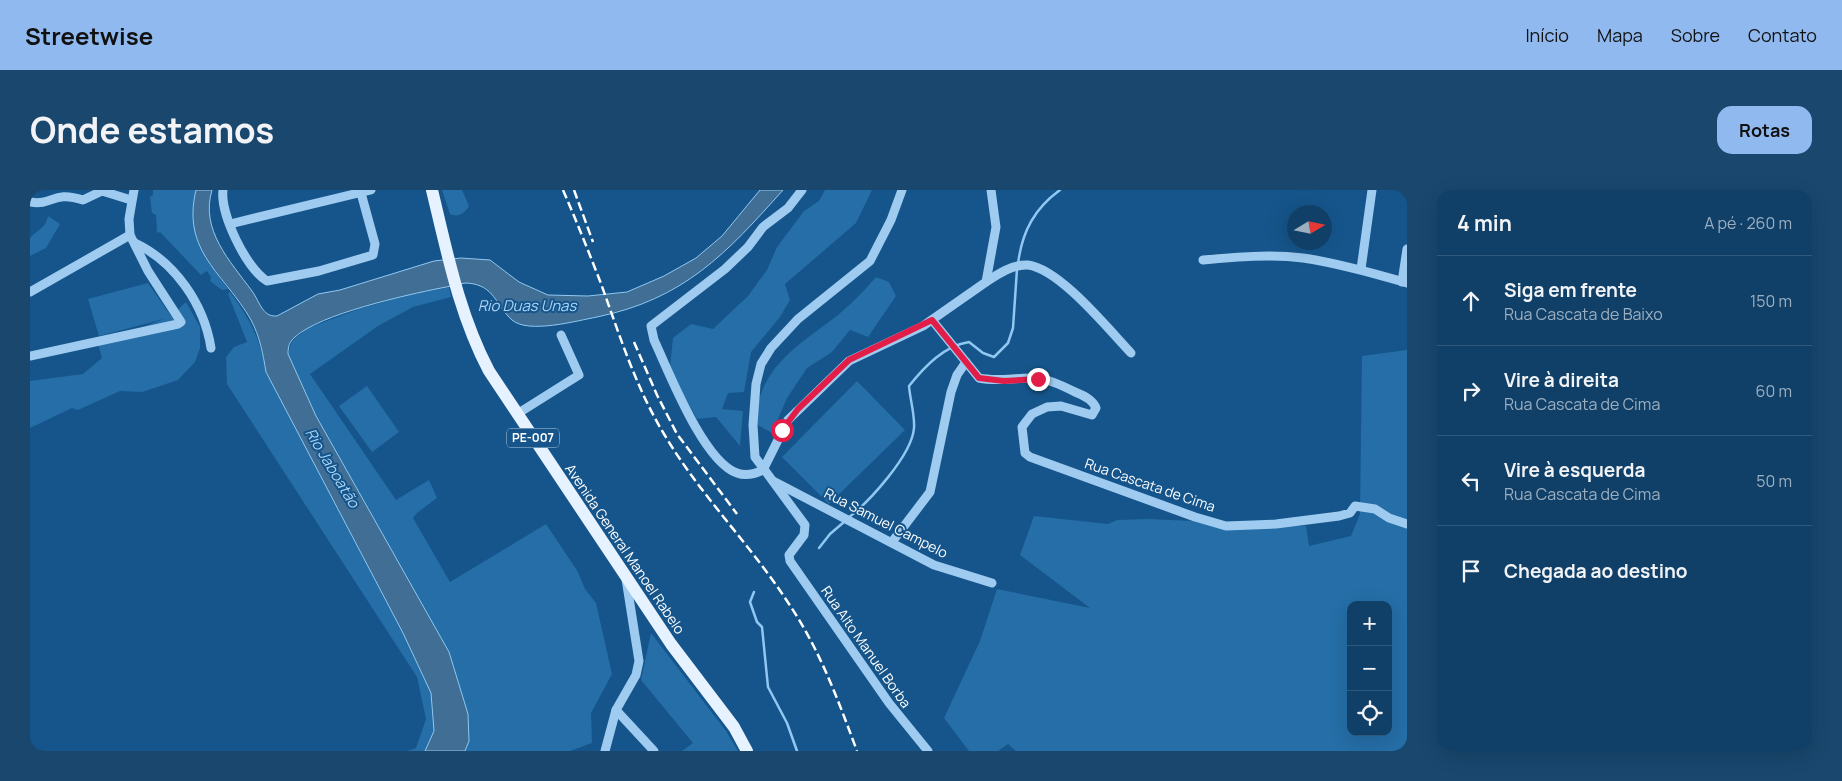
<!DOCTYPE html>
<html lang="pt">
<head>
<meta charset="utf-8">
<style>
  :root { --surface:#104068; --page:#19476e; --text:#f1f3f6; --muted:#9cafc0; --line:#30597c; --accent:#90b9f0 }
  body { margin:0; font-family:Manrope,sans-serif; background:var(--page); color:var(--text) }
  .controls { position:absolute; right:15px; bottom:15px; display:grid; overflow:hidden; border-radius:10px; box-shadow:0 5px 20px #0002 }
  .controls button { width:45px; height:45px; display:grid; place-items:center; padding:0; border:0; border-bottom:1px solid var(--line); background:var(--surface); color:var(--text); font:25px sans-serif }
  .compass { position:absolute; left:1257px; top:15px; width:45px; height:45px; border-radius:50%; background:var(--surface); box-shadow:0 5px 20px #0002; rotate:80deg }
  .stop { position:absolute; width:15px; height:15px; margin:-11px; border:4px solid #e11d48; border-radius:50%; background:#fff }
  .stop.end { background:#e11d48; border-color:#fff; box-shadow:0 1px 5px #0008 }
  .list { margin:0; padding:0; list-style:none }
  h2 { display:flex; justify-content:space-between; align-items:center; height:65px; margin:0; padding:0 20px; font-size:21px }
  h2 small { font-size:16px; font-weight:400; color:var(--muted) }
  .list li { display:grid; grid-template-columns:32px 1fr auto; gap:15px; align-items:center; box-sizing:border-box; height:90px; padding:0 20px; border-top:1px solid var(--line) }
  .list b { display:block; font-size:19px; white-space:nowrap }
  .list p { margin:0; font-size:16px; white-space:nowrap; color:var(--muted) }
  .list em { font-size:16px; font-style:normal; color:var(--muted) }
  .icon { flex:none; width:28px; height:28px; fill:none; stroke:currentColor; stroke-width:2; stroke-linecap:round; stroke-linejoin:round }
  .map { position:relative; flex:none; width:1377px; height:561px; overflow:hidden; border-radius:15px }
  header { display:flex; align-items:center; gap:30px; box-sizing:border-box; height:70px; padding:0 25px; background:var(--accent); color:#111 }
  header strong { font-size:24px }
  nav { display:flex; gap:28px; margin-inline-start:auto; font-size:18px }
  .intro { display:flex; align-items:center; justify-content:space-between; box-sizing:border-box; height:120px; padding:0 30px }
  h1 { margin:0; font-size:35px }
  .button { padding:12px 22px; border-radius:15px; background:var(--accent); color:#111; font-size:18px; font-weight:700 }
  main { display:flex; gap:30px; padding:0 30px }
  aside { flex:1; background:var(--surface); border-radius:15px; box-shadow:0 5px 20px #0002 }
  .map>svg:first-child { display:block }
  .green { fill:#256ea7; fill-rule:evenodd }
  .water { fill:#406e95; stroke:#90c8f2 }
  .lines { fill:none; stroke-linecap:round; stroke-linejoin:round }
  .stream { stroke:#90c8f2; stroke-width:2.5 }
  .minor { stroke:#9ecbef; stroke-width:9 }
  .major { stroke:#e6f2ff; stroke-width:12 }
  .rail { stroke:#fff; stroke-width:2.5; stroke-dasharray:9 4; stroke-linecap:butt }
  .route { stroke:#e11d48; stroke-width:6 }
  .labels { text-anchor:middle; stroke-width:4; stroke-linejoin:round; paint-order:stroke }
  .shield { fill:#15558b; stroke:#b9ccdc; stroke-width:1 }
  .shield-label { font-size:12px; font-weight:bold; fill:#fff }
  .street-label { font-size:14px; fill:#fff; stroke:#15558b }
  .water-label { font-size:15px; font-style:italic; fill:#aad5f6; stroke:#15558b }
</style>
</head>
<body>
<header>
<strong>Streetwise</strong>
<nav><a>Início</a><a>Mapa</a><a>Sobre</a><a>Contato</a></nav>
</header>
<div class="intro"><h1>Onde estamos</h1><a class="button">Rotas</a></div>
<main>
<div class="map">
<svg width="1377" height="561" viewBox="0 0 1377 561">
  <rect width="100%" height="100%" fill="#15558b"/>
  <g class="green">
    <path d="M 123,0 L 166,0 C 157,39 175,70 198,99 L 192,100 L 180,91 L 181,87 L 177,81 L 171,85 L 130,42 L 127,43 L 126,25 L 122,23 L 120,7 L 123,5 Z"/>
    <path d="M 412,0 L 432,0 L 439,16 C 435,23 428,28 420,24 Z"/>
    <polygon points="795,0 842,0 826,33 755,94 760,110 750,127 721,162 714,202 698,203 692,219 713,221 710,256 686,227 667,229 649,197 640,176 643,148 661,134 683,139 718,106 737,80 747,57 774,21 789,11"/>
    <path d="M 18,26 L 30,34 L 16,58 L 0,66 L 0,48 C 7,40 16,38 18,26 Z"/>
    <path d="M 846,87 L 859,92 L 866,106 L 838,147 L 820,140 L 802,162 L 777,178 L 757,208 L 742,243 L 726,234 C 727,225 727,213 731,204 C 743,168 780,147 808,125 C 822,113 834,101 846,87 Z"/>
    <polygon points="118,93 141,126 156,112 170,137 170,158 165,172 148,190 112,202 90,201 48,220 42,218 0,238 0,191 53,184 72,168 68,154 134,129 69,146 58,109"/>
    <polygon points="419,97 421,107 383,117 348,136 280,184 366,310 399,290 407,308 387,323 383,328 420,392 516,334 548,382 555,399 566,413 582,484 561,523 562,553 540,561 435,561 439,551 438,524 419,462 286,226 258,164 262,151 278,138 329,119 378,105"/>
    <path d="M 200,102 C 220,129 230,148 236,182 L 373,443 L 401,503 L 404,541 L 395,561 L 377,561 L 386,558 L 396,529 L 387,487 L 197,194 L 196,167 L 204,157 L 217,152 L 198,104 Z"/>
    <path d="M 1377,160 L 1377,561 L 986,561 L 978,554 L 968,561 L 939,561 L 914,528 L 950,451 L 967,399 L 1060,418 L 990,365 L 1004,326 L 1078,334 L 1087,330 L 1118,329 L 1276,336 L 1279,356 L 1321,346 L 1330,324 L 1332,166 ZM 1321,415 L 1358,415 L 1358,542 L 1321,542 Z"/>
    <polygon points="827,191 875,240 799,314 752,267"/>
    <polygon points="337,196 369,242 342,262 309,216"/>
    <polygon points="621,443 696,541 708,561 652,561 663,553 611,490"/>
  </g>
  <path class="water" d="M 166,0 L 182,0 C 170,40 200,71 222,101 C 230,112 232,127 247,126 L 288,104 L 310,100 L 404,71 L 431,68 L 460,70 L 489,92 L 518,105 L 558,106 L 597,102 L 634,86 L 666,68 L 692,46 L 730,0 L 753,0 C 696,64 654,109 567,127 C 546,131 498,144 482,130 C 465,115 465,95 437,93 C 429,93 419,97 411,98 C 376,105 290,124 265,147 C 259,152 258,157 258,164 L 286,226 L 419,462 L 438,524 L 439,551 L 435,561 L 395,561 L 404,541 L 401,503 L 373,443 L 236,182 C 233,164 230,147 221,130 C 195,84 151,62 166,0 Z"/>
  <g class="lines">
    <g class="stream">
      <path d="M 988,74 C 992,41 1005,18 1030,0"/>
      <path d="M 818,328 C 839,312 882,265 884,238 C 885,225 880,209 879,196 C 895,176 914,156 939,152 L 953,163 L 964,167 L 978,153 L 983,138 L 987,79"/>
      <polyline points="789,358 800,344 814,332"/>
      <polyline points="724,402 720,412 727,432 732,437 738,497 757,533 767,561"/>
    </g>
    <g class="minor">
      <path d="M 193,0 C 190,24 216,78 237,91 L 289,81 L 343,65 L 345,54 L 331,3"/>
      <path d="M 772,0 L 758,18 L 733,37 L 718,57 L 695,79 L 621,136 L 624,150 C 639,182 673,271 707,283 C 715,286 725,284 733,280 L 758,230 L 819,171 L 893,136 L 956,92 L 966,37 L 961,0"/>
      <polyline points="872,0 861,30 840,71 768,129 741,158 731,174 726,194 723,235 725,267 775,335 774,345 759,365 760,371 859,513 898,561"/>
      <path d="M 0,12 C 24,16 22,0 53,10 L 72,1 L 101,10"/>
      <polyline points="200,34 341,0"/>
      <path d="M 105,53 C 145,72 174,114 181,158"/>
      <path d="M 1173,70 C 1206,67 1240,64 1273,68 C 1308,73 1343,83 1377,93"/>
      <polyline points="1331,79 1342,0"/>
      <path d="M 956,92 C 968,84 983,74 998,75 C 1030,79 1079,140 1101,163"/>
      <polyline points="1372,92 1377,59"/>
      <polyline points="0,102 100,45"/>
      <path d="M 902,130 L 949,188 C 967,192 982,188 1000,188 C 1017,188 1031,195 1045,202 C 1053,205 1063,210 1066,218 L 1062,225 L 1031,216 L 1017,217 L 1002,224 L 992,237 L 995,263 L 1000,267 L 1165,327 L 1196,336 L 1246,334 L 1309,326 L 1320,323 L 1325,316 L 1345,319 L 1359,328 L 1377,334"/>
      <polyline points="0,166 148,134 151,132 118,81 100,45 99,29 104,0"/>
      <polyline points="487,224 549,185 531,145"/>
      <polyline points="743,291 904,375 962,393"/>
      <polyline points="862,352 900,302 921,202 927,185 936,172"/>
      <polyline points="586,520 624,561"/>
      <polyline points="575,561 586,520 606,485 609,471 596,389"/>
    </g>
    <path class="major" d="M 402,0 C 417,62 429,124 459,181 L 641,454 L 704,537 L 717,561"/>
    <g class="rail">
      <path d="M 533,0 C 546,30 558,60 570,91 C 589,143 605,196 634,244 C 670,305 721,355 759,414 C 790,460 808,510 827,561"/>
      <polyline points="544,0 563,52"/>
      <polyline points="604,152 627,205 647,244 707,324"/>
    </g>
  </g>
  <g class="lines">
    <polyline class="route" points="752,240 768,219 819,170 902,130 949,188 974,191 1008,189"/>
  </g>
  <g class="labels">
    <rect class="shield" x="477" y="238.5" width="52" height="19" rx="4"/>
    <g class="shield-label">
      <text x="503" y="252">PE-007</text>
    </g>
    <g class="street-label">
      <text transform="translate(1120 295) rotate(19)" y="5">Rua Cascata de Cima</text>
      <text transform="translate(856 333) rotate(27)" y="5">Rua Samuel Campelo</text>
      <text transform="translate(595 359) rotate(56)" y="5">Avenida General Manoel Rabelo</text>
      <text transform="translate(836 457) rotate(55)" y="5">Rua Alto Manuel Borba</text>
    </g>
    <g class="water-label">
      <text x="497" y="121">Rio Duas Unas</text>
      <text transform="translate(302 278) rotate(59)" y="5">Rio Jaboatão</text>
    </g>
  </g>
</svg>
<div class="controls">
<button>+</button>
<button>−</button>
<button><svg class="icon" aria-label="locate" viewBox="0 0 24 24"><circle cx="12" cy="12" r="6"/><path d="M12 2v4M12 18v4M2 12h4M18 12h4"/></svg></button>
</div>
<svg class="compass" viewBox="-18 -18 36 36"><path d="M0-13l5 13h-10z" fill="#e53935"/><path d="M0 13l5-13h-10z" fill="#9cafc0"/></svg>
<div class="stop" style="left:752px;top:240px"></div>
<div class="stop end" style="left:1008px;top:189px"></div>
</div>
<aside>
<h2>4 min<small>A pé · 260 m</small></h2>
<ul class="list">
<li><svg class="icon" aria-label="ahead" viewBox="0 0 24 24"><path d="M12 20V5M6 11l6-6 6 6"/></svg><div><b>Siga em frente</b><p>Rua Cascata de Baixo</p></div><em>150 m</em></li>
<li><svg class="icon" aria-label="right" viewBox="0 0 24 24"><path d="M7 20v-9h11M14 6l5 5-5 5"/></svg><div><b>Vire à direita</b><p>Rua Cascata de Cima</p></div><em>60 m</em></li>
<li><svg class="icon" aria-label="left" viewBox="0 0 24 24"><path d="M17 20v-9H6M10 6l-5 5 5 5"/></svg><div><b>Vire à esquerda</b><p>Rua Cascata de Cima</p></div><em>50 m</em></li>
<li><svg class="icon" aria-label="arrive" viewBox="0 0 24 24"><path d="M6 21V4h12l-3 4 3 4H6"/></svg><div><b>Chegada ao destino</b></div></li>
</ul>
</aside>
</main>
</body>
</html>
